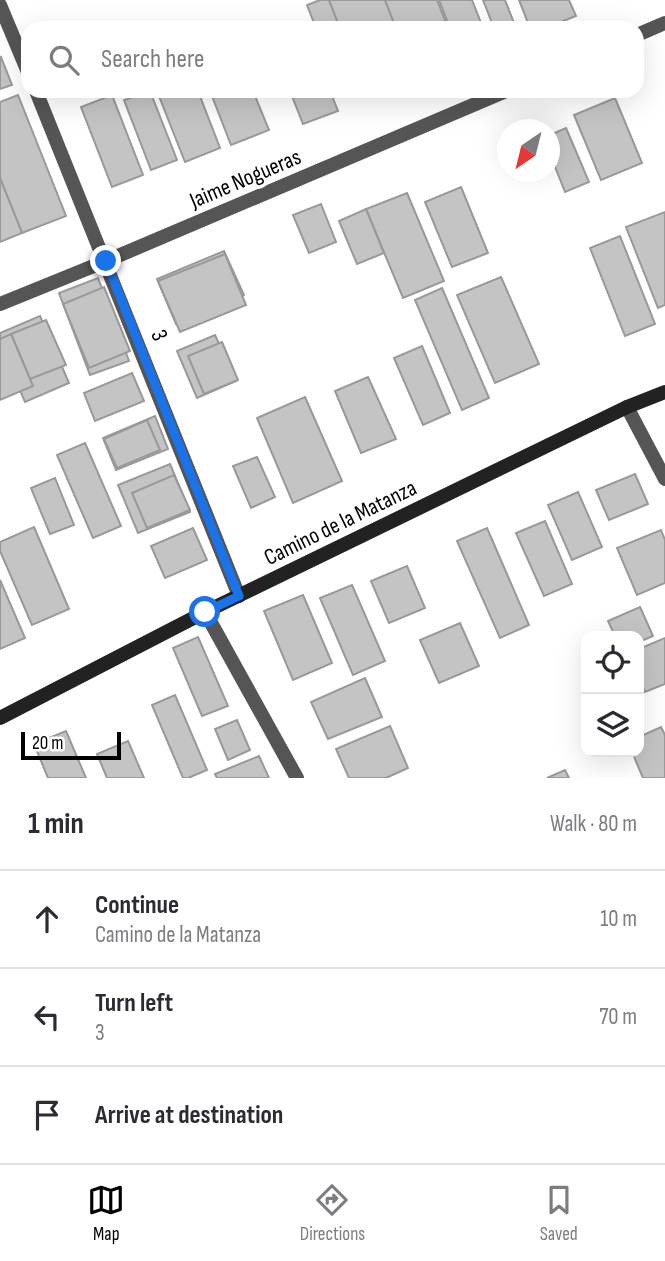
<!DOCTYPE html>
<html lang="en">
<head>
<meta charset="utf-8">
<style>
  :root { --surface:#fff; --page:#f2f2f3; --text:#2b2b33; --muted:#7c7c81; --line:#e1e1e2; --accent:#000 }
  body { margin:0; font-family:"Sofia Sans Condensed",sans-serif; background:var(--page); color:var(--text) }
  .controls { position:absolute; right:21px; bottom:21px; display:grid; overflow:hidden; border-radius:14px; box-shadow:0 7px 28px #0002 }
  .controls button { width:63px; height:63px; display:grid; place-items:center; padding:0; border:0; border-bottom:2px solid var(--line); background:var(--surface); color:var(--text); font:35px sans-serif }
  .compass { position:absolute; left:497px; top:119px; width:63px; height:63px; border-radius:50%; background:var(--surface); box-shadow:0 7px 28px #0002; rotate:215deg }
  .scale { position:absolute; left:21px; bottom:18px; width:100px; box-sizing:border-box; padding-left:7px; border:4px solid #000; border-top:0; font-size:19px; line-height:24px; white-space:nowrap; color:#000; -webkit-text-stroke:5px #fff; paint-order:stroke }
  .stop { position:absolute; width:21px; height:21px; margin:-16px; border:5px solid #1a73e8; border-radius:50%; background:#fff }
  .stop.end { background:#1a73e8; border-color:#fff; box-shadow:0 2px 7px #0008 }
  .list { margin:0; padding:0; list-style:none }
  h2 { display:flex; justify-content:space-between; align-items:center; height:91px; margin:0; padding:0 28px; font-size:30px }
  h2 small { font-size:23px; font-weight:400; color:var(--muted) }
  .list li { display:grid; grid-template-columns:46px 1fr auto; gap:21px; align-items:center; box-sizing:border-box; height:98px; padding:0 28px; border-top:2px solid var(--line) }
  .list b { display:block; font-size:26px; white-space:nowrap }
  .list p { margin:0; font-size:23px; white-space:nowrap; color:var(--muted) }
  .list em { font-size:23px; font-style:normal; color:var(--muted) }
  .icon { flex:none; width:38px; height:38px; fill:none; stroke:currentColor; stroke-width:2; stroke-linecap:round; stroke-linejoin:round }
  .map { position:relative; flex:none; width:665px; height:778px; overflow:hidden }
  .search { position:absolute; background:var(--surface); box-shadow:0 7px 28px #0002; left:21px; right:21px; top:21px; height:77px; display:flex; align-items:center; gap:18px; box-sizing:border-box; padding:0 24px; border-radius:21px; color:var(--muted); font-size:26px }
  .sheet { height:385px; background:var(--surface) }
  nav { display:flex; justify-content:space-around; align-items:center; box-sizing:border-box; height:98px; border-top:2px solid var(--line); background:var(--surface); font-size:19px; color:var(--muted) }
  nav a { display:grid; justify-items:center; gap:4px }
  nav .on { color:var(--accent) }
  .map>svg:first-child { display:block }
  .building { fill:#c4c4c4; stroke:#999; stroke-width:2 }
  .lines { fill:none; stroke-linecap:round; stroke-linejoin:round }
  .minor { stroke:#555; stroke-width:14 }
  .secondary { stroke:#222; stroke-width:14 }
  .route { stroke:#1a73e8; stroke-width:9 }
  .labels { text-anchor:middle; stroke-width:7; stroke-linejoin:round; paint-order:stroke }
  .street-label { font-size:23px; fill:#000; stroke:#fff }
</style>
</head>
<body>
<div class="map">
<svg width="665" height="778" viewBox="0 0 665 778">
  <rect width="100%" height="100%" fill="#fff"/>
  <g class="building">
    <polygon points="320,0 329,0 340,28 316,28 307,5"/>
    <polygon points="329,0 385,0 396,28 340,28"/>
    <polygon points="385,0 437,0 448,28 396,28"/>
    <polygon points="439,0 472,0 483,28 450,28"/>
    <polygon points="483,0 505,0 516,28 494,28"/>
    <polygon points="519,0 569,0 576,16 546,28 530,28"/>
    <polygon points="1,57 12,85 0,89 0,58"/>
    <polygon points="150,91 177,160 151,170 124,100"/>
    <polygon points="157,91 198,91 220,148 185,162"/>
    <polygon points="210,91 253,91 269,130 231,145"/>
    <polygon points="290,91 330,91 338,111 303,124"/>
    <polygon points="18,95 66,216 22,233 0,178 0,102"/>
    <polygon points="112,95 143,175 112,187 81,107"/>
    <polygon points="615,98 642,163 601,180 574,115"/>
    <polygon points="566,128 589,182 565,192 550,154 550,135"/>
    <polygon points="0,178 22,233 0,242"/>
    <polygon points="461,187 488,253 452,267 425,202"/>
    <polygon points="407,193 444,281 403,298 366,209"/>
    <polygon points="321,204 336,242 309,253 293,215"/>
    <polygon points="366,209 384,253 357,264 339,221"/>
    <polygon points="665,212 665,305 658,308 626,227"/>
    <polygon points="620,236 655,324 625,336 590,248"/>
    <polygon points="224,251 244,295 176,324 157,279"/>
    <polygon points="225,254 246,305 180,332 158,281"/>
    <polygon points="501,277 539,364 495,383 457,295"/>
    <polygon points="98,278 129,361 90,375 59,293"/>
    <polygon points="104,287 130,351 89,368 63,304"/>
    <polygon points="442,288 489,398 462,410 415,300"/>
    <polygon points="40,316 69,383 25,402 0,344 0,333"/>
    <polygon points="46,320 66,365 30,379 11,334"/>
    <polygon points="11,334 33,386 0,400 0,339"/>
    <polygon points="215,335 236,381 197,398 177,351"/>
    <polygon points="222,342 238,380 204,394 188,356"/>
    <polygon points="422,346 450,413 423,425 394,358"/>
    <polygon points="132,373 144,401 95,421 84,393"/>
    <polygon points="368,377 396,439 361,453 335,391"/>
    <polygon points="305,397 342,481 293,503 257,418"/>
    <polygon points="155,416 168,449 116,470 103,438"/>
    <polygon points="147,420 160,450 117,468 104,439"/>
    <polygon points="85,443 121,526 93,538 57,455"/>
    <polygon points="257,457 275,497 251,508 233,466"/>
    <polygon points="170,464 190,512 138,533 118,485"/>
    <polygon points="635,474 648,504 609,520 596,490"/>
    <polygon points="174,475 190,510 147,528 132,493"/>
    <polygon points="55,478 74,525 50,534 31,488"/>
    <polygon points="578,492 602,547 572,560 548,505"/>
    <polygon points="545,521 572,584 544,596 516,533"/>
    <polygon points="34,527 69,609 32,625 0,551 0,542"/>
    <polygon points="193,528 207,560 165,578 151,546"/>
    <polygon points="487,528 529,625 500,638 457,541"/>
    <polygon points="661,530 665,540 665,583 637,595 617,548"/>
    <polygon points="407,566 425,608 389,623 371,581"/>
    <polygon points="0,580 25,638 0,649"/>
    <polygon points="352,585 385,661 353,675 320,598"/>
    <polygon points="303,595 332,663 293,680 264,611"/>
    <polygon points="640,607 653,636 639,642 639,636 615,636 608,621"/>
    <polygon points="460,623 479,666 439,683 420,640"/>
    <polygon points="198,637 228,706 202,716 173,648"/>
    <polygon points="665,638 665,684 645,692 639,677 639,649"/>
    <polygon points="365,678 382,717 328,739 311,702"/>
    <polygon points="175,695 207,770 188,778 183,778 152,705"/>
    <polygon points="237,720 250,750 228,760 215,729"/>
    <polygon points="390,726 408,768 386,778 349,778 336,749"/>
    <polygon points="661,727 665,735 665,778 643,778 632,752 639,752 639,737"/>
    <polygon points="66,731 86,778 48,778 34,744"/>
    <polygon points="128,741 144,778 107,778 97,754"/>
    <polygon points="259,756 269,778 217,778 215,774"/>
    <polygon points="565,770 569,778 547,778"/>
  </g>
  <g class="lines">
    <g class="minor">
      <polyline points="0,5 28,72"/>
      <polyline points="637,35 665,23"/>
      <polyline points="36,91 239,596"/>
      <polyline points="0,304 106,261 506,91"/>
      <polyline points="627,407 665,479"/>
      <polyline points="205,612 297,778"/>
    </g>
    <polyline class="secondary" points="0,718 205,612 627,407 665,392"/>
  </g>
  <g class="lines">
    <polyline class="route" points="106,261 239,596 205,612"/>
  </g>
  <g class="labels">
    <g class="street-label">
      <text transform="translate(245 178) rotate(-23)" y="8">Jaime Nogueras</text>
      <text transform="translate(160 335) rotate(68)" y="8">3</text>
      <text transform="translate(340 522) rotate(-26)" y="8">Camino de la Matanza</text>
    </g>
  </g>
</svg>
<div class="controls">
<button><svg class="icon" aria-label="locate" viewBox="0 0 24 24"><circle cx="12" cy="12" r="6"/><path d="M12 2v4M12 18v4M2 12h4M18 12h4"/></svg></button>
<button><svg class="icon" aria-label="layers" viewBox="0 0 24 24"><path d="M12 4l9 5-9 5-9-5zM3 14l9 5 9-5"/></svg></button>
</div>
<svg class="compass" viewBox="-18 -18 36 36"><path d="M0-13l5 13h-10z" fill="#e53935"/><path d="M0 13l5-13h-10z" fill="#7c7c81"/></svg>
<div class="scale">20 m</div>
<div class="stop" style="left:205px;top:612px"></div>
<div class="stop end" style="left:106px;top:261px"></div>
<div class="search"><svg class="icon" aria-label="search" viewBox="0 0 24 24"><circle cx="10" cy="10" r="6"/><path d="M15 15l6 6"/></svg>Search here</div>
</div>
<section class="sheet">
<h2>1 min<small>Walk · 80 m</small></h2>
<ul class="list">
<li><svg class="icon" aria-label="ahead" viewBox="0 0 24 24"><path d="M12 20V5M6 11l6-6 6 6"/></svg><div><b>Continue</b><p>Camino de la Matanza</p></div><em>10 m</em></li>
<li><svg class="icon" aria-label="left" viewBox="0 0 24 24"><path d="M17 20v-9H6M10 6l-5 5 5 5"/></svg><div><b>Turn left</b><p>3</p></div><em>70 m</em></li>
<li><svg class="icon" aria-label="arrive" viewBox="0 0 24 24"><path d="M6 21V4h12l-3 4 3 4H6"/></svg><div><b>Arrive at destination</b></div></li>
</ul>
</section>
<nav>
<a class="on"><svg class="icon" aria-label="map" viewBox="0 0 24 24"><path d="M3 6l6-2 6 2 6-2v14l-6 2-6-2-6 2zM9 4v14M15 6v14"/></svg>Map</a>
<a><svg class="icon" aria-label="directions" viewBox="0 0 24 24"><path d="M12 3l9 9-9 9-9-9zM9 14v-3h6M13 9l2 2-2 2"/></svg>Directions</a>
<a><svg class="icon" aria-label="saved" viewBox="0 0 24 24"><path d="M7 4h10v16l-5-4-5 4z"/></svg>Saved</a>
</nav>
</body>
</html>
